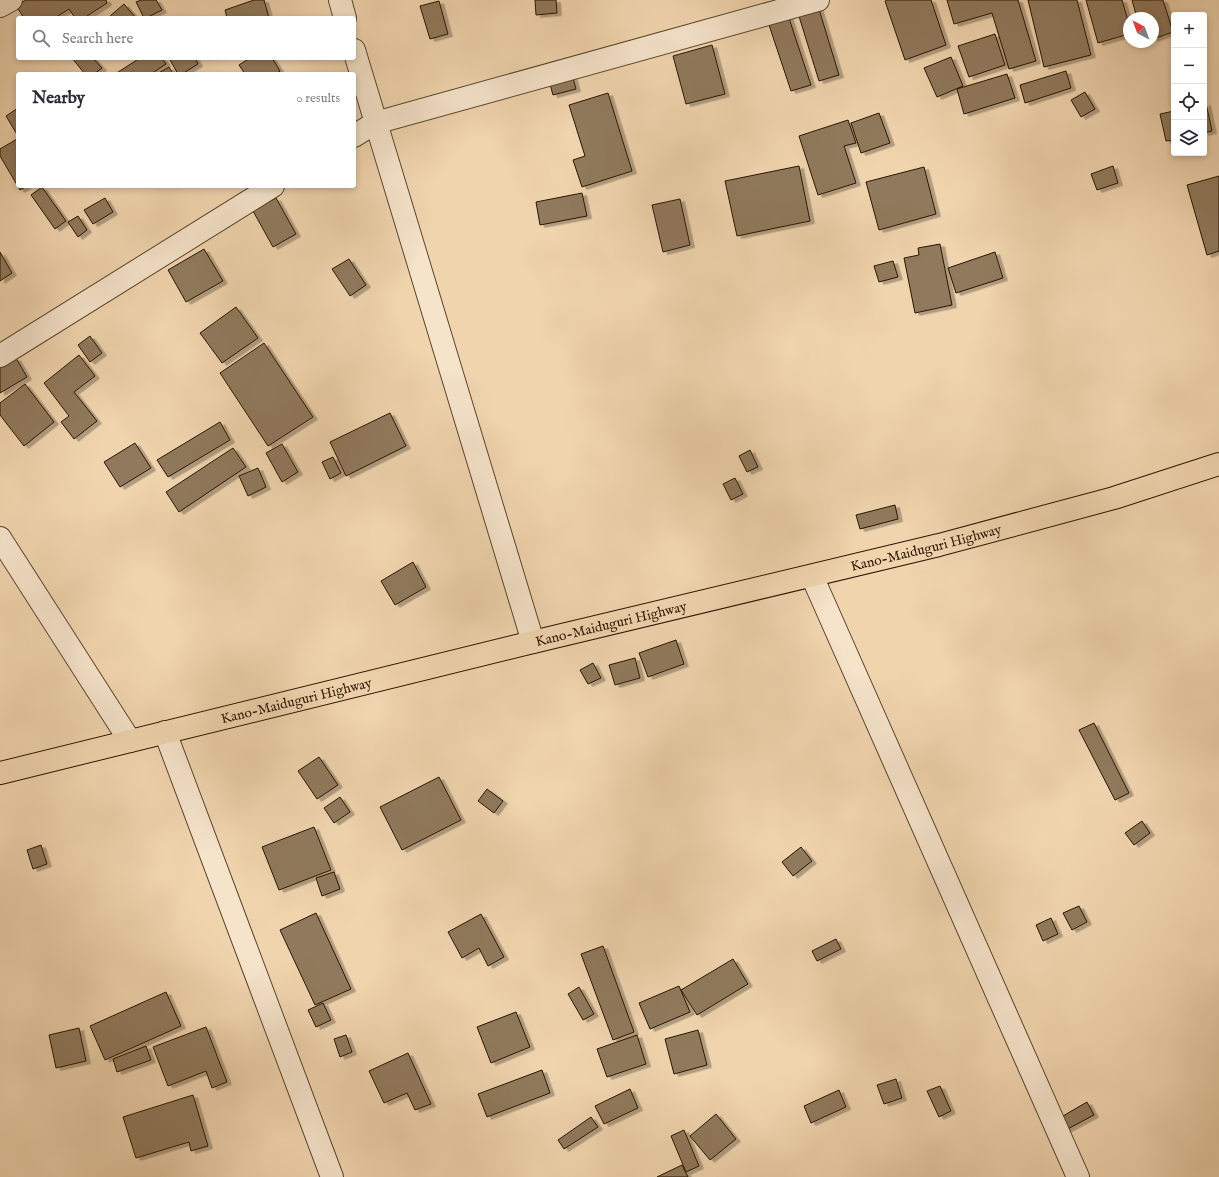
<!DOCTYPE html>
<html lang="en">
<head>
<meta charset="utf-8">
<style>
  :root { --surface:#fff; --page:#f7f7f7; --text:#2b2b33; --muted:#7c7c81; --line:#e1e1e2 }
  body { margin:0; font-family:"IM FELL English",serif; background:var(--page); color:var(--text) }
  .controls { position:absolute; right:12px; top:12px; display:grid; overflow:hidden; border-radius:4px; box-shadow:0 2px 6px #0003 }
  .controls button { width:36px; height:36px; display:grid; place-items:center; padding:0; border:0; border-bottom:1px solid var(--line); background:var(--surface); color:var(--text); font:20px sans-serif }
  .compass { position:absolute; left:1123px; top:12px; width:36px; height:36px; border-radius:50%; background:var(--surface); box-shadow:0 2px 6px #0003; rotate:319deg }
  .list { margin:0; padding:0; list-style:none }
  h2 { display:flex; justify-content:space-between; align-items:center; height:52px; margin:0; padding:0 16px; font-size:17px }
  h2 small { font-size:13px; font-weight:400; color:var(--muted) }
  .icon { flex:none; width:22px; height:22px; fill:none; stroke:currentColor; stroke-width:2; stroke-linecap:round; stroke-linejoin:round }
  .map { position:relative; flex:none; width:1219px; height:1177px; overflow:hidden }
  .search { position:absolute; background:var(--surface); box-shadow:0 2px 6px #0003; left:16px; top:16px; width:340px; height:44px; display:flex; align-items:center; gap:10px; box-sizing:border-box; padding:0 14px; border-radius:4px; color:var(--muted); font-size:15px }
  .panel { position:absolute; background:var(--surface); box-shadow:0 2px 6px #0003; left:16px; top:72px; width:340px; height:116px; border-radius:4px }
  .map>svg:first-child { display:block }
  .building { fill:#90795b; stroke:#291601; filter:url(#shadow) }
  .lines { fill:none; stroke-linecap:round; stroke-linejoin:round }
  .street-casing { stroke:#5b462c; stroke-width:24 }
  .highway-casing { stroke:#291601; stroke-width:24 }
  .street { stroke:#f5e3ca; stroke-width:22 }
  .highway { stroke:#f0d4ae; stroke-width:22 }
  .labels { text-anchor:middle; stroke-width:4; stroke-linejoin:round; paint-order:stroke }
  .street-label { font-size:14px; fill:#291601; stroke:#f5e3ca }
</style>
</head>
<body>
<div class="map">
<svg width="1219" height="1177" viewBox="0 0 1219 1177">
  <defs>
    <filter id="shadow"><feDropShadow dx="4.5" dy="2.5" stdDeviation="0" flood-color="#0004"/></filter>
  </defs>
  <rect width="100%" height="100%" fill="#f0d4ae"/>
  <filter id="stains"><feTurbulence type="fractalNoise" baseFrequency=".005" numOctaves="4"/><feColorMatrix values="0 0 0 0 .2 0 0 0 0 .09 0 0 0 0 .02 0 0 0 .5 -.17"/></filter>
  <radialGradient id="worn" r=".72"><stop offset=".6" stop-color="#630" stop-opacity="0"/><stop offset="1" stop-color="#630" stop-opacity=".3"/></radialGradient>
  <g class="building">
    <polygon points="26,0 106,0 107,3 84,18 75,18 69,9 55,18 24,18 16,6"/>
    <polygon points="141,0 156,0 162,10 146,18 144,18 136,2"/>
    <polygon points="254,0 264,0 269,18 227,18 225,10"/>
    <polygon points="535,0 556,0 557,13 536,15"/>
    <polygon points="887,0 931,0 946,45 905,60 885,1"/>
    <polygon points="947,0 1018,0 1036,61 1009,69 992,13 954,24"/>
    <polygon points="1028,0 1077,0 1091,55 1044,67"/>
    <polygon points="1086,0 1122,0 1129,24 1129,34 1098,43"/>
    <polygon points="1132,0 1163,0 1173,32 1153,39 1153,18 1137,18"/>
    <polygon points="439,1 448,34 430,39 420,6"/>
    <polygon points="124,4 136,18 111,18 110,16"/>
    <polygon points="818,6 839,75 819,81 798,13"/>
    <polygon points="787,12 811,85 791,91 767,19"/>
    <polygon points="995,34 1005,65 969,77 958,46"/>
    <polygon points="712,45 725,94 686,104 673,56"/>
    <polygon points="951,57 963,86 937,97 924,68"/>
    <polygon points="72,58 93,58 102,68 94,74 85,74"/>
    <polygon points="140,58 162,58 166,64 151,74 115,74"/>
    <polygon points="169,58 195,58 198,64 182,74 178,74"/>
    <polygon points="250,58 272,58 280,71 276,74 245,74 239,65"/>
    <polygon points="169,67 173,74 157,74"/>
    <polygon points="571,71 576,89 553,95 548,77"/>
    <polygon points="1066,71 1071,88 1025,103 1020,85"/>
    <polygon points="1007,74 1015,98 964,114 957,89"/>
    <polygon points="1085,92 1095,109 1081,117 1071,100"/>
    <polygon points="608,93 632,171 582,187 573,160 585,156 569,105"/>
    <polygon points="1206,103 1212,131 1204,133 1204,104"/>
    <polygon points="18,108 18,136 6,116"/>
    <polygon points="1174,111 1174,140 1166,141 1160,114"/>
    <polygon points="879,113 890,143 861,153 851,123"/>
    <polygon points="848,120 856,143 844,146 856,183 818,195 799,136"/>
    <polygon points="17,139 18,141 18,186 27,186 20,190 0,156 0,149"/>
    <polygon points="799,166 810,221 737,236 725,181"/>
    <polygon points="1113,166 1118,183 1097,190 1091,174"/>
    <polygon points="924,167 936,214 879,230 866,182"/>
    <polygon points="1219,176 1219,251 1207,255 1187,185"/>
    <polygon points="42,187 66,221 55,229 31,195"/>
    <polygon points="582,193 587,216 540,225 536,202"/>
    <polygon points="105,198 113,212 93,224 84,210"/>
    <polygon points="276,198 296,234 273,247 253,211"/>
    <polygon points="680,199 690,245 663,252 652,205"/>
    <polygon points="78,216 87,230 78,237 68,222"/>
    <polygon points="940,244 952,305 915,313 904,258 919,255 918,248"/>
    <polygon points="204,249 223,281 186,302 168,270"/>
    <polygon points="0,252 12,273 0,281"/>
    <polygon points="995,252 1003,278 956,293 948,268"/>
    <polygon points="349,259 366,285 350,296 332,269"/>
    <polygon points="893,261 898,277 879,282 874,266"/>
    <polygon points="236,307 258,338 222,363 200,333"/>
    <polygon points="90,336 102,353 90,362 78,345"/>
    <polygon points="264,343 313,417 268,446 220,373"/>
    <polygon points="79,355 95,376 74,392 97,421 74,439 61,422 69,416 44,383"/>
    <polygon points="16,358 27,377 0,393 0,367"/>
    <polygon points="25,384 54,422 24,446 0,415 0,403"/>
    <polygon points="390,413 406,446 346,476 330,442"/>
    <polygon points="220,422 230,440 168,477 157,460"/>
    <polygon points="135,443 151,468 120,487 104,462"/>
    <polygon points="282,444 298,472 282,482 266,453"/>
    <polygon points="233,448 246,467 179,512 166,492"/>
    <polygon points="750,450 758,467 747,472 739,456"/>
    <polygon points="333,457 341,473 330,479 322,462"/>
    <polygon points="258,468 266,487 248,496 239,476"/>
    <polygon points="735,478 743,494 731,500 723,484"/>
    <polygon points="895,505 898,519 860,529 856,515"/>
    <polygon points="413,562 426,587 395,605 381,581"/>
    <polygon points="676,640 684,664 648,677 639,653"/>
    <polygon points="635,658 640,678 615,685 609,665"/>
    <polygon points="593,663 601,678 588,684 580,670"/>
    <polygon points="1094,723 1129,793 1115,800 1079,730"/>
    <polygon points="319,757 338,785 317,799 298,771"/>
    <polygon points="439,777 461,820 402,850 380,807"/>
    <polygon points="487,789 503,801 494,813 478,801"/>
    <polygon points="340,797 350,812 334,823 324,808"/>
    <polygon points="1142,821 1150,833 1134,845 1125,833"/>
    <polygon points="314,827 331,870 279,890 262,847"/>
    <polygon points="41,845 47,864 33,869 27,850"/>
    <polygon points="801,847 812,861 793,876 782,862"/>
    <polygon points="334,872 340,889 322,896 316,878"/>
    <polygon points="1079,906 1087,922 1072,930 1063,913"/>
    <polygon points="316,913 351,989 315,1005 280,930"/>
    <polygon points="481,914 504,957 488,966 479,948 462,958 448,932"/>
    <polygon points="1051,918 1058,934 1043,941 1036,925"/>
    <polygon points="836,939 841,949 817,961 812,951"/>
    <polygon points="603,946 634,1032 613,1040 581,954"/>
    <polygon points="733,959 748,984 697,1015 681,990"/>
    <polygon points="679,986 690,1012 650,1029 639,1003"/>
    <polygon points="579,987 594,1014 583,1020 568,994"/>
    <polygon points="166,992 181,1026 105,1060 90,1026"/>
    <polygon points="323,1003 331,1020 316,1027 308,1010"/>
    <polygon points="516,1012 530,1047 491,1063 477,1027"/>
    <polygon points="206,1027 227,1082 212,1088 206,1071 168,1086 153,1047"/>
    <polygon points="79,1028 86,1061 56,1068 49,1035"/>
    <polygon points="698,1030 707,1065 674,1074 665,1039"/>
    <polygon points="346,1035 352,1052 340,1057 334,1039"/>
    <polygon points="637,1035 646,1064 607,1077 597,1049"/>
    <polygon points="146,1046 151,1060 117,1072 113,1059"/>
    <polygon points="408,1053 431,1104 415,1110 407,1093 384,1103 369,1071"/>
    <polygon points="542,1070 550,1093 487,1117 478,1094"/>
    <polygon points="896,1079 902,1098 884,1104 877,1085"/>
    <polygon points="940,1086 951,1111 939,1117 927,1091"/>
    <polygon points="630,1089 638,1108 604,1124 595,1106"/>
    <polygon points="839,1090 846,1107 811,1123 804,1106"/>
    <polygon points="193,1095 208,1146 191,1151 189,1142 136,1158 123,1117"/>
    <polygon points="1087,1102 1094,1115 1062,1132 1056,1120"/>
    <polygon points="716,1114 736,1139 710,1160 690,1136"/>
    <polygon points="591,1117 598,1127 564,1149 558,1140"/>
    <polygon points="684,1130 699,1166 686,1172 671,1136"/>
    <polygon points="682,1165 688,1177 657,1177"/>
  </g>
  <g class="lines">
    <g class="street-casing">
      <g id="street">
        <polyline points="340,0 345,18"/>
        <polyline points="0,6 11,0"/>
        <polyline points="354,50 533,642"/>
        <polyline points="354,136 375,123 818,0"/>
        <polyline points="0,356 273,186"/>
        <polyline points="0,538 130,741"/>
        <polyline points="812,576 1078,1177"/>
        <polyline points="165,732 332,1177"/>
      </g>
    </g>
    <g class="highway-casing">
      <g id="highway">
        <path id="s1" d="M 0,773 L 533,642 L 939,545 L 1114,498 L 1219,464"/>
      </g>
    </g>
    <use href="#street" class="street"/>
    <use href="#highway" class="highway"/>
  </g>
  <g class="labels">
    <g class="street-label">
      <text dy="5" stroke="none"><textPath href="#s1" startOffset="953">Kano-Maiduguri Highway</textPath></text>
      <text dy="5" stroke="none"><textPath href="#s1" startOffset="629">Kano-Maiduguri Highway</textPath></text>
      <text dy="5" stroke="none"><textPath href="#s1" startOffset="305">Kano-Maiduguri Highway</textPath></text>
    </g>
  </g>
  <rect width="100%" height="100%" filter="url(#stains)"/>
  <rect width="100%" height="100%" fill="url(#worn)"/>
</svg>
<div class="controls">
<button>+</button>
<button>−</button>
<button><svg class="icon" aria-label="locate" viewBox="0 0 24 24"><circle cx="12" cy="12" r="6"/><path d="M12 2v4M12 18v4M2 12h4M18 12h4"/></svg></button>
<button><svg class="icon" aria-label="layers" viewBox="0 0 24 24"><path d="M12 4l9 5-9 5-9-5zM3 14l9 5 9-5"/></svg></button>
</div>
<svg class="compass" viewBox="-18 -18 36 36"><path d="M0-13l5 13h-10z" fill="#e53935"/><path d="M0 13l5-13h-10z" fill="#7c7c81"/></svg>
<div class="search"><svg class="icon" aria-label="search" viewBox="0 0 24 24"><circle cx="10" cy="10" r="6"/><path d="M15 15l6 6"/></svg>Search here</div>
<section class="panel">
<h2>Nearby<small>0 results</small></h2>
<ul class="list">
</ul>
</section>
</div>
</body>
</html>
